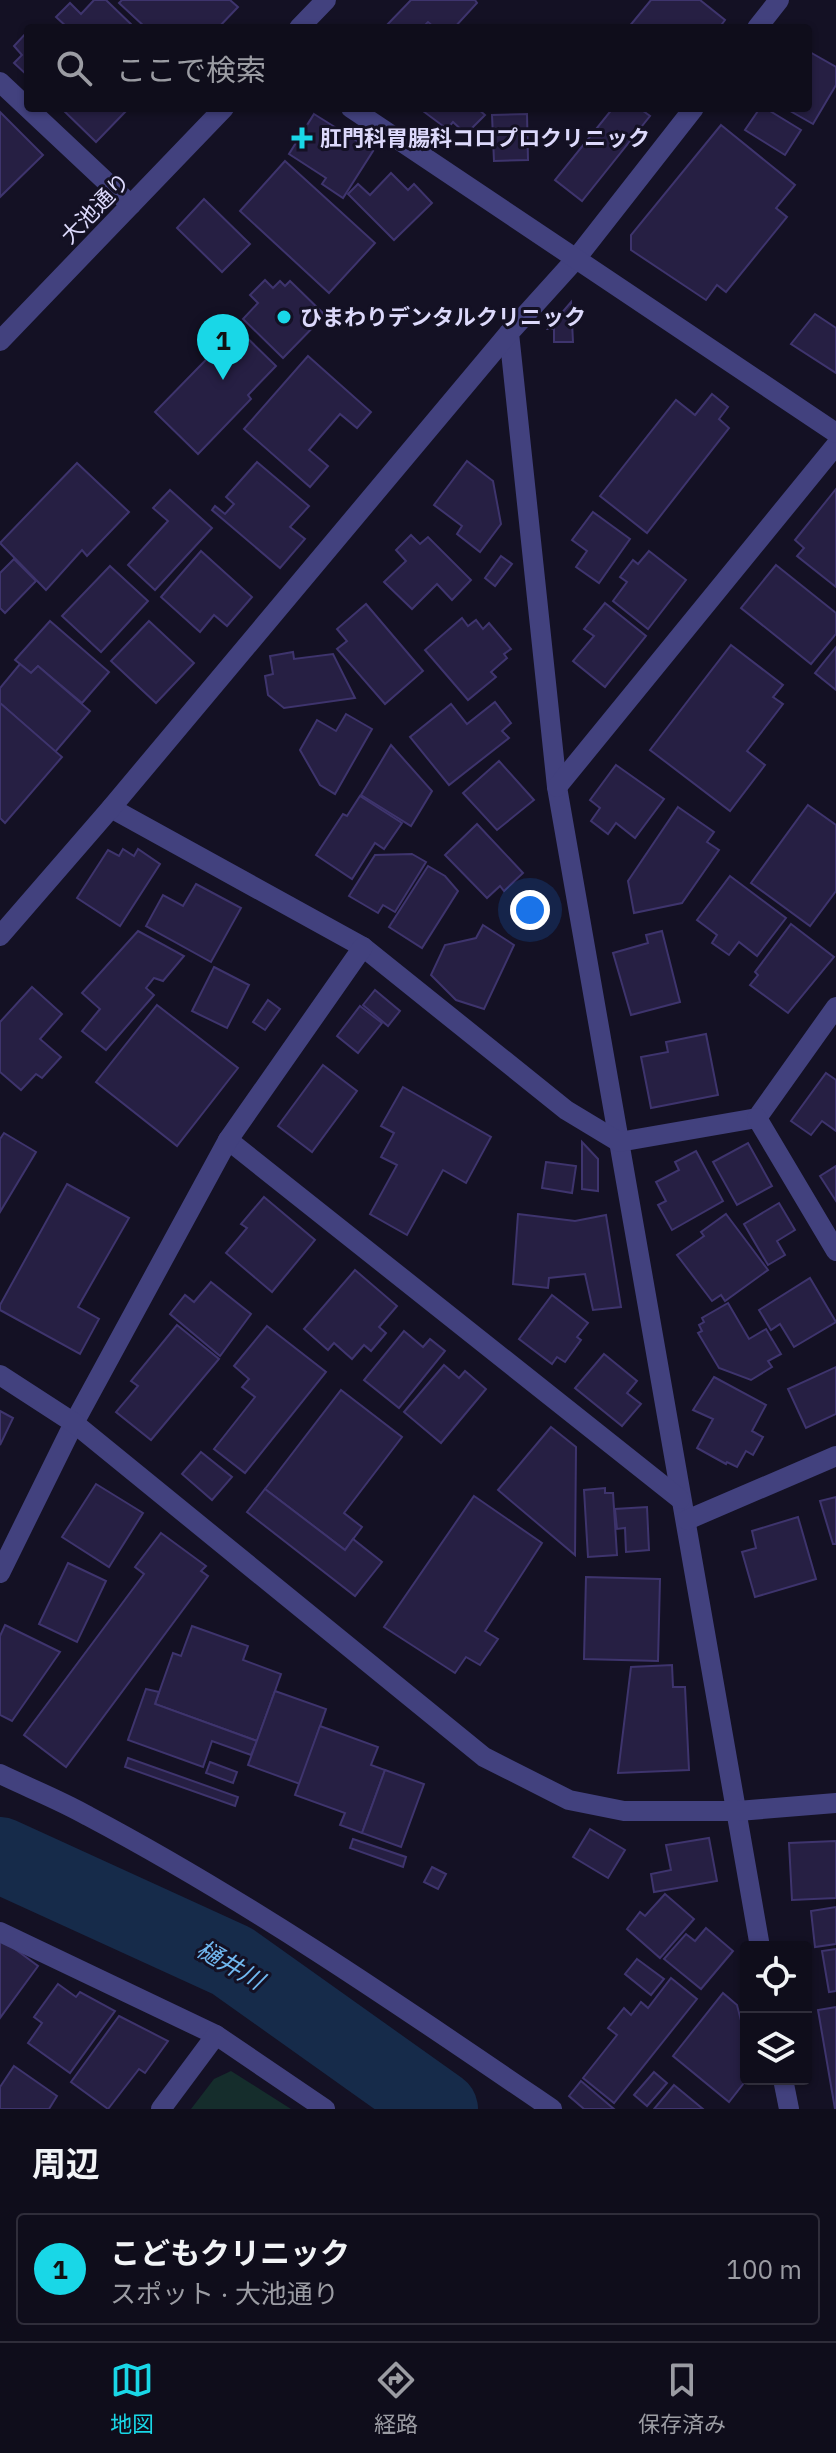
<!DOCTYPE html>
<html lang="ja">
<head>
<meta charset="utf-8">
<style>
  :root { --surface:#0f0d1b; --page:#1d1b28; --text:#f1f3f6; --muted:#9b9ca3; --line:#2f2d3a; --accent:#19d7e7 }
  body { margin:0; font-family:"IBM Plex Sans","Noto Sans JP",sans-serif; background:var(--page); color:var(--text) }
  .controls { position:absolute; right:24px; bottom:24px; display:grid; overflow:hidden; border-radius:8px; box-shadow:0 2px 6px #0004 }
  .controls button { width:72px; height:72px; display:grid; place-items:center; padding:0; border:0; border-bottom:2px solid var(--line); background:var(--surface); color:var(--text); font:40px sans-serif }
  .you { position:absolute; left:530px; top:910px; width:28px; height:28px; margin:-20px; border:6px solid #fff; border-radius:50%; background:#1a73e8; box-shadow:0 0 0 12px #1a73e833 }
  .badge { display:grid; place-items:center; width:52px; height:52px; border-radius:50%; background:var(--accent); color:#111; font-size:26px; font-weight:700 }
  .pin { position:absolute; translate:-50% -66px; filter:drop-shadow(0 2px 4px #0008) }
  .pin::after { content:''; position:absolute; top:42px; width:28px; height:24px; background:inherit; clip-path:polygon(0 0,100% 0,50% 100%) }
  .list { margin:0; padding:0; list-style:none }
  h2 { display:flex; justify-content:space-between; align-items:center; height:104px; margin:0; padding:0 32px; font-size:34px }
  h2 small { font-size:26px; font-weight:400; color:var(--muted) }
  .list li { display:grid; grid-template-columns:52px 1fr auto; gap:24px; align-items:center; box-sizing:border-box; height:112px; margin:0 16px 16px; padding:0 16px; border:2px solid var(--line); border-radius:8px }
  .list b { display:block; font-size:30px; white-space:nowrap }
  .list p { margin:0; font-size:26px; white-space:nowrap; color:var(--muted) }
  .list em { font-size:26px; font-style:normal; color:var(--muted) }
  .icon { flex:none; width:44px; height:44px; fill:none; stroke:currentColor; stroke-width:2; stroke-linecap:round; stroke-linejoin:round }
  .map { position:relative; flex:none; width:836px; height:2109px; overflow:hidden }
  .search { position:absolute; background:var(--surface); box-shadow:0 2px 6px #0004; left:24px; right:24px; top:24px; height:88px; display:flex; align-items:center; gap:20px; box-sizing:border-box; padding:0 28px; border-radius:8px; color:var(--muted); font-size:30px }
  .sheet { height:232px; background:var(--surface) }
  nav { display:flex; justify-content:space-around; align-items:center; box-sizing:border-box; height:112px; border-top:2px solid var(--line); background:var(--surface); font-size:22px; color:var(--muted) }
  nav a { display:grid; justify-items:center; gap:4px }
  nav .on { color:var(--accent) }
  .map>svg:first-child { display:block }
  .green { fill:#152d2c }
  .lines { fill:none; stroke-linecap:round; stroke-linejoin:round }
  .river { stroke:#162b4a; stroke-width:76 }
  .building { fill:#261f43; stroke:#3e346d; stroke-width:2 }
  .minor { stroke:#42417e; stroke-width:20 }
  .tertiary { stroke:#42417e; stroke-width:20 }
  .poi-dot { fill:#19d7e7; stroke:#141124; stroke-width:3 }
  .labels { text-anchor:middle; stroke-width:6; stroke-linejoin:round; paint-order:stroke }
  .poi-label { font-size:22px; font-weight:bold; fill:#dcd9fb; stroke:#141124; text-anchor:start }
  .street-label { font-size:22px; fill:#dcd9fb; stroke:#141124 }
  .water-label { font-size:24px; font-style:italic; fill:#71b8f0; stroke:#141124 }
</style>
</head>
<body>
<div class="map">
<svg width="836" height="2109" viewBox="0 0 836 2109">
  <rect width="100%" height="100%" fill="#141124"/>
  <polygon class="green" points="231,2071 291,2109 191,2109 214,2079"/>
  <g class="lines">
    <polyline class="river" points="0,1855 232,1961 440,2109"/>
  </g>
  <g class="building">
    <polygon points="94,0 106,0 135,28 68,28 56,17 70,3 81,14"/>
    <polygon points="122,0 230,0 238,7 218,28 146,28 119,3"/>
    <polygon points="411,0 475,0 477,3 454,28 435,28 428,22 422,28 384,28"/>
    <polygon points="651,0 700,0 725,20 719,28 628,28"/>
    <polygon points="28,31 28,76 14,63 22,55 14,46"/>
    <polygon points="808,51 836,67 836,85 813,124 785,108 808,108"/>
    <polygon points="61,108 129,108 96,142"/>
    <polygon points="419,108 477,108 485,115 466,134 453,122 447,129"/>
    <polygon points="613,108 639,108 650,116 582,201 555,180"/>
    <polygon points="760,108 765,108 801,130 785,155 745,130"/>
    <polygon points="0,112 43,155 0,197"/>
    <polygon points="314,114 373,151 343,198 322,184 326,178 289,154"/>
    <polygon points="527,114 528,160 494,161 492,115"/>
    <polygon points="721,125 795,185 776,208 787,217 726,292 717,285 706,300 631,250 631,235"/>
    <polygon points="285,161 375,243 329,293 240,211"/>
    <polygon points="391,173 408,190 414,184 432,203 394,240 348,194 358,184 370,195"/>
    <polygon points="204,199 250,244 222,272 177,228"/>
    <polygon points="265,280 273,288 280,281 285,286 290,281 325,315 283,358 243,319 258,303 250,295"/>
    <polygon points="571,302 573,342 554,342 554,329 548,329"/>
    <polygon points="815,314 836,328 836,373 791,344"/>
    <polygon points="237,328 276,366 248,395 251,399 198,454 155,412"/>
    <polygon points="308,356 371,412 357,428 340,414 309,450 328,466 310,487 244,429"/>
    <polygon points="712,394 728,407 719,419 729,428 647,533 600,496 676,400 695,415"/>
    <polygon points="467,461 493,481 501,524 480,552 457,534 462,526 434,505"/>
    <polygon points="257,462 309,506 290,527 305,539 280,568 212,510 215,506 225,514 234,504 226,497"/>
    <polygon points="77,463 129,512 87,556 82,550 46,590 0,543"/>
    <polygon points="836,489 836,587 797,556 804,548 795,540"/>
    <polygon points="170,490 212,528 155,590 128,565 168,521 153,508"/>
    <polygon points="593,512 630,539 599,583 576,567 587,551 572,540"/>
    <polygon points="411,535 420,544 428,537 471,580 452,600 437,584 412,609 384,582 406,561 396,550"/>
    <polygon points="201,551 252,597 227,626 214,615 200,632 161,597"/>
    <polygon points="649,551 686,580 648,629 613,601 627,582 620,577 633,560 638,564"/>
    <polygon points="501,556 512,564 495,586 485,578"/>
    <polygon points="14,559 36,581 5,613 0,608 0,573"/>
    <polygon points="776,565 836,613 836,634 811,664 741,608"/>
    <polygon points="110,566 148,601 101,652 62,616"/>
    <polygon points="605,603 646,636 605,687 573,661 594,636 584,629"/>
    <polygon points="366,604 423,671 385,704 337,649 347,641 337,629"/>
    <polygon points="462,618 468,626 476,620 483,629 489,623 511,649 504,654 507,658 491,672 496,677 468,700 425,650"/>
    <polygon points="50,621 109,672 82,703 38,666 31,673 15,660"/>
    <polygon points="149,621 194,663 156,703 111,661"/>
    <polygon points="731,645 783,685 773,697 783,704 747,751 765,765 730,811 650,750"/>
    <polygon points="836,647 836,690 815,673"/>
    <polygon points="293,652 294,659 333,654 355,698 284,708 268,695 265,676 273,674 270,656"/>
    <polygon points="20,664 31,673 38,666 90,711 55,752 0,703 0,688"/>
    <polygon points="495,702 511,723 502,731 509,738 449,785 410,737 451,704 467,724"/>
    <polygon points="0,703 62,757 5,823 0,818"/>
    <polygon points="346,714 372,729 335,794 320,785 300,750 317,720 336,731"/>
    <polygon points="391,745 432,791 411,826 361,795"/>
    <polygon points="499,761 534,800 497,830 463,793"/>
    <polygon points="616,765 664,799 635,838 616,823 608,834 591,821 600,808 590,800"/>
    <polygon points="360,796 402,823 384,849 375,843 352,879 316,855 343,814 347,816"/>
    <polygon points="808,805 836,825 836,891 810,926 751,883"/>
    <polygon points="678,807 714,832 707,842 719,850 682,903 634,913 628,881"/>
    <polygon points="477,824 523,873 504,891 500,886 487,898 445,855"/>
    <polygon points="123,849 134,856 138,849 160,864 120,926 77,898 108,850 119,856"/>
    <polygon points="412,854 426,862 395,912 383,905 378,913 349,896 375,855"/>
    <polygon points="428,866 445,876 458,891 422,948 389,927"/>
    <polygon points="730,876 786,918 757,956 739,942 729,955 712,943 717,935 697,920"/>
    <polygon points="196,884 241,908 211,962 146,926 163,895 183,906"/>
    <polygon points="791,924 834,957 788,1013 750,985 758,975 755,972"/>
    <polygon points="483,925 514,945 484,1009 456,1000 431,975 445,945 476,938"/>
    <polygon points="138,931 184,956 163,981 154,978 146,988 154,995 106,1050 82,1031 100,1009 82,993"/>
    <polygon points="662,931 680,1002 631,1015 613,953 648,943 646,935"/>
    <polygon points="214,967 249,985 227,1028 192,1011"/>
    <polygon points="32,987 62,1014 40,1039 61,1057 42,1078 36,1074 21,1090 0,1072 0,1022"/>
    <polygon points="375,990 400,1011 388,1026 363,1005"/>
    <polygon points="268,1000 280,1009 265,1030 253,1022"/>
    <polygon points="157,1005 238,1068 177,1146 96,1082"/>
    <polygon points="360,1006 382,1023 358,1053 337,1036"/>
    <polygon points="706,1034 718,1095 651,1108 641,1057 668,1052 666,1042"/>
    <polygon points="323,1065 357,1091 312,1152 278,1126"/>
    <polygon points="826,1073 836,1080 836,1131 822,1121 811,1135 791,1121"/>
    <polygon points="403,1087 491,1137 466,1183 443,1170 407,1235 370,1214 397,1165 381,1157 394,1133 381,1126"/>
    <polygon points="4,1133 36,1152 0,1212 0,1139"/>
    <polygon points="582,1142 598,1159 598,1191 582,1189"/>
    <polygon points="748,1143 772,1186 737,1205 713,1162"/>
    <polygon points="696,1151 723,1201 672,1230 658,1205 666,1201 656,1182 679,1170 675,1162"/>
    <polygon points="546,1162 576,1166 572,1193 542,1188"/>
    <polygon points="836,1166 836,1201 820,1176"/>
    <polygon points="67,1184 129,1218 78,1307 99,1319 80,1354 0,1310 0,1305"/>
    <polygon points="264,1197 315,1240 272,1292 226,1253 247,1228 241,1224"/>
    <polygon points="779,1203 795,1230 777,1241 785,1255 768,1265 744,1224"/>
    <polygon points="518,1214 575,1221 606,1215 621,1307 593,1310 585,1274 549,1278 548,1288 513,1284"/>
    <polygon points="726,1214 768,1270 725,1301 721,1295 712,1301 677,1255 704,1236 701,1232"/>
    <polygon points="355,1270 397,1306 379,1327 386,1333 371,1351 364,1345 352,1359 334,1343 328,1350 304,1329"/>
    <polygon points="810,1278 836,1322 794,1347 780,1324 771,1330 759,1310"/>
    <polygon points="211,1282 251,1314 220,1356 170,1314 185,1295 194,1302"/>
    <polygon points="552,1295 588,1323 577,1337 581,1340 565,1362 557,1357 552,1364 519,1339"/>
    <polygon points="728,1303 749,1339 766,1329 781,1354 768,1361 772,1367 751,1380 719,1368 698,1333 702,1331 699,1325 704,1322 702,1318"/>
    <polygon points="177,1325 219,1359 151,1440 116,1412 138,1386 131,1381"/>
    <polygon points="267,1326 326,1372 245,1473 214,1449 255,1397 242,1387 249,1379 234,1366"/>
    <polygon points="404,1331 423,1347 430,1339 445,1351 399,1408 364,1380"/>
    <polygon points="604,1354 637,1381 627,1393 641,1404 622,1426 575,1388"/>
    <polygon points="444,1365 459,1378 465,1371 486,1389 441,1443 404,1412"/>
    <polygon points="836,1367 836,1414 806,1428 788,1389"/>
    <polygon points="714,1377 766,1405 752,1431 763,1437 753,1455 746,1451 737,1467 727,1462 726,1464 697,1448 713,1419 693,1410"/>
    <polygon points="341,1390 402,1437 344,1513 362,1527 345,1550 265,1489"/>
    <polygon points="0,1411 13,1418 0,1445"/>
    <polygon points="551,1427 576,1447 575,1555 498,1490"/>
    <polygon points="201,1452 232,1477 212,1500 182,1474"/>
    <polygon points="96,1484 143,1513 109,1567 62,1537"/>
    <polygon points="605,1488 605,1493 613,1493 617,1555 588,1557 584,1490"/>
    <polygon points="265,1489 345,1550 353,1539 382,1562 355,1596 247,1512"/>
    <polygon points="474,1496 542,1543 485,1631 498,1639 480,1665 466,1657 455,1673 384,1627"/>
    <polygon points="836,1497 836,1544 833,1544 820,1501"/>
    <polygon points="647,1507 649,1550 626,1552 625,1528 617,1529 615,1509"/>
    <polygon points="798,1517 816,1579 755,1597 742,1552 756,1548 752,1531"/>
    <polygon points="161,1533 206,1566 201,1571 208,1576 66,1767 24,1735 144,1574 135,1567"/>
    <polygon points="68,1563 106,1581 77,1642 39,1624"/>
    <polygon points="586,1577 660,1579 658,1661 584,1659"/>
    <polygon points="5,1625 60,1652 12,1721 0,1715 0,1636"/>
    <polygon points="192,1626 248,1646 243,1660 281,1674 257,1741 155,1704 173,1653 181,1656"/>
    <polygon points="672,1665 673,1687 685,1687 689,1770 618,1773 631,1667"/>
    <polygon points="146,1689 159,1692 155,1704 257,1741 251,1755 212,1741 203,1767 128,1740"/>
    <polygon points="275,1691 326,1709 300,1784 248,1765"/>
    <polygon points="320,1726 378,1747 371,1765 385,1770 362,1833 340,1825 345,1813 295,1795"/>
    <polygon points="128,1758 238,1797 235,1806 125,1767"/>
    <polygon points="210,1762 237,1772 233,1783 206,1773"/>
    <polygon points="385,1770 424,1784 401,1847 362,1833"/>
    <polygon points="590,1829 625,1850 608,1878 573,1857"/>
    <polygon points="709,1838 717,1881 654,1892 651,1874 671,1870 666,1845"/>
    <polygon points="353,1839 406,1857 403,1867 350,1848"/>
    <polygon points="836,1841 836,1898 792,1900 789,1843"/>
    <polygon points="432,1867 446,1874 438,1889 424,1882"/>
    <polygon points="665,1894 694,1919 660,1958 627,1929 640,1912 645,1916"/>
    <polygon points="836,1907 836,1944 815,1947 811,1911"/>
    <polygon points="706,1928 733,1951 701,1989 664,1959 686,1934 695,1941"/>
    <polygon points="0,1938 38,1966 0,2018"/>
    <polygon points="836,1949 836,1991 829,1992 822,1951"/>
    <polygon points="637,1959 664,1979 651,1995 625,1974"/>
    <polygon points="671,1978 697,1999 614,2103 583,2078 617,2035 608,2028 624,2008 631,2015 641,2002 648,2008"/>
    <polygon points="58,1984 76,1997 80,1992 115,2011 70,2073 28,2043 42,2023 34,2017"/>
    <polygon points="723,1993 737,2005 746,2040 747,2079 729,2102 673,2056"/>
    <polygon points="836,2007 836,2109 835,2109 818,2010"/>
    <polygon points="119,2016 168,2041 145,2073 139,2069 108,2109 71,2082"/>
    <polygon points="14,2066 57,2096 49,2109 0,2109 0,2087"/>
    <polygon points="654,2072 667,2083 647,2106 634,2095"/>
    <polygon points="581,2081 614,2109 584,2109 569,2096"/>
    <polygon points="674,2085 703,2109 654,2109"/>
  </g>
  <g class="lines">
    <g class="minor">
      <polyline points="757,28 779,0"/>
      <polyline points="0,82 131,205"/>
      <polyline points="694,108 575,260 509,333 557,787 760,1947"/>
      <polyline points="557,787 836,445"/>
      <polyline points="111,808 363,947 566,1110 619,1142 757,1118 836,1007"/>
      <polyline points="0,936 111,808 509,333"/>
      <polyline points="757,1118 836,1251"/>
      <polyline points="228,1140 680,1499"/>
      <polyline points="687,1520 836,1456"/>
      <polyline points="0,1573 74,1423 228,1140 363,947"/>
      <path d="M 0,1774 C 29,1788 60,1800 88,1816 C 250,1902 401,2006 552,2109"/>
      <polyline points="0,1932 216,2035"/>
      <polyline points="783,2079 789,2109"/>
      <polyline points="161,2109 216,2035 325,2109"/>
    </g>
    <g class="tertiary">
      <polyline points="299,28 326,0"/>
      <polyline points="351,108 836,433"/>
      <polyline points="0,341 224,108"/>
      <polyline points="0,1375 74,1423 484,1757 569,1800 624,1811 738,1811 836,1803"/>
    </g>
  </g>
  <g class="poi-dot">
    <path d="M298 126h8v8h8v8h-8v8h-8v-8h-8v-8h8z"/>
    <circle cx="284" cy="317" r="8"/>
  </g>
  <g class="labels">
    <g class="poi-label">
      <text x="320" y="146">肛門科胃腸科コロプロクリニック</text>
      <text x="300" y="325">ひまわりデンタルクリニック</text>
    </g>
    <g class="street-label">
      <text transform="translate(95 208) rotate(-46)" y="8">大池通り</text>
    </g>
    <g class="water-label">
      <text transform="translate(230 1965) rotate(30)" y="8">樋井川</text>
    </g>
  </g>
</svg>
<div class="controls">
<button><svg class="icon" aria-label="locate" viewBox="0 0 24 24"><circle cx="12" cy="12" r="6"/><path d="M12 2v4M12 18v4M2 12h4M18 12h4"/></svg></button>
<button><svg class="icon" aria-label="layers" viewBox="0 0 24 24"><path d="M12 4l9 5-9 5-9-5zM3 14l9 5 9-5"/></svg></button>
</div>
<div class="you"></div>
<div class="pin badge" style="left:223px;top:380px">1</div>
<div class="search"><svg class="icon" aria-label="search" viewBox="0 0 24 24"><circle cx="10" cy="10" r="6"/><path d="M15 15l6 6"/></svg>ここで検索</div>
</div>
<section class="sheet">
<h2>周辺<small></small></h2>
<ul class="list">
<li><span class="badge">1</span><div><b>こどもクリニック</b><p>スポット · 大池通り</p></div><em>100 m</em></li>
</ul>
</section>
<nav>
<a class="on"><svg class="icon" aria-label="map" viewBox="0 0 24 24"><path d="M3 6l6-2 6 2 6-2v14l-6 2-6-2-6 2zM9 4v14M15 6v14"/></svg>地図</a>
<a><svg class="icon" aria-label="directions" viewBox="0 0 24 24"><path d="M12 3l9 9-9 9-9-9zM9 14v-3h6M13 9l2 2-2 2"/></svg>経路</a>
<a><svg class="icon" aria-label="saved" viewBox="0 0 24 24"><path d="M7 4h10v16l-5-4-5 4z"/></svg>保存済み</a>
</nav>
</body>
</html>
